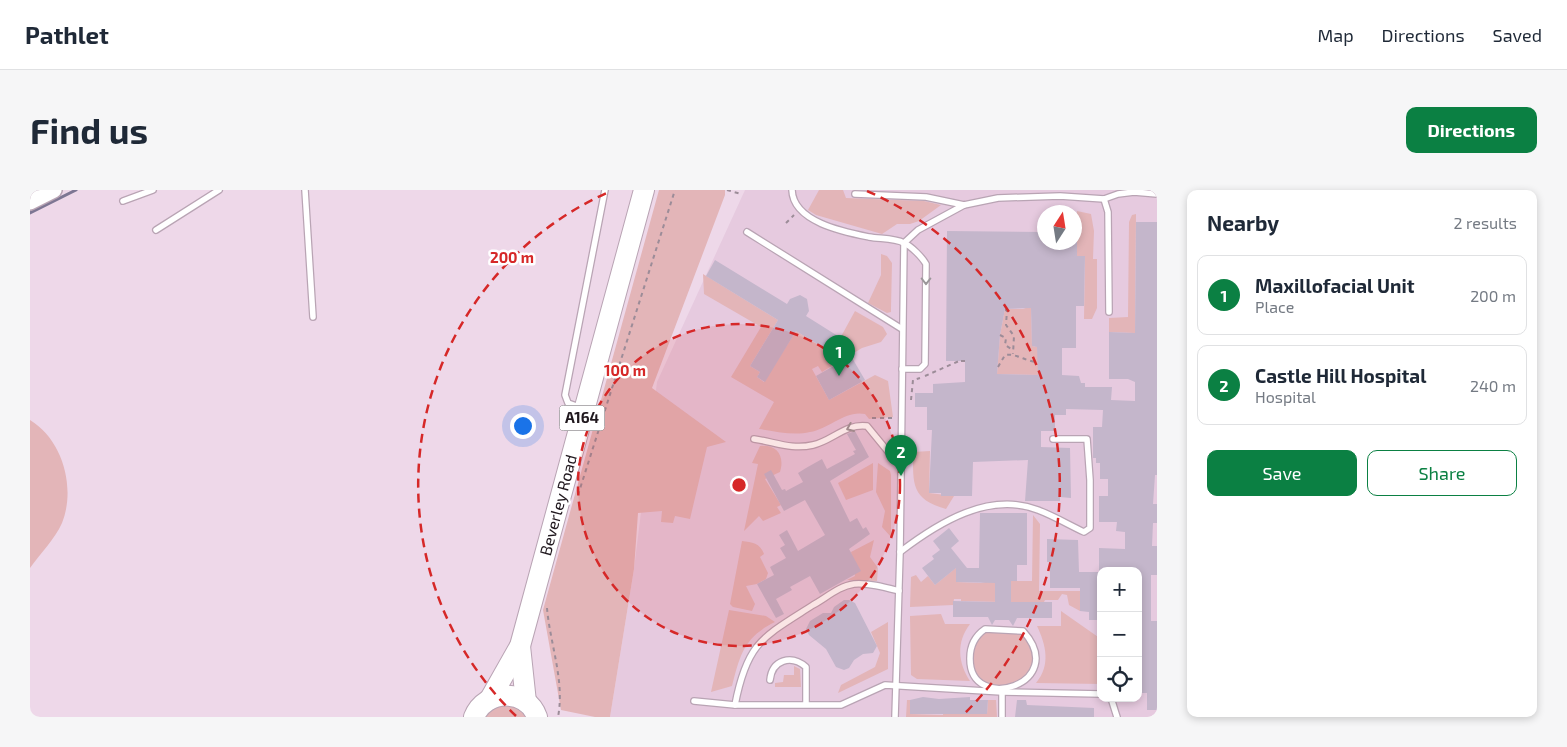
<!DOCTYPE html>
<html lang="en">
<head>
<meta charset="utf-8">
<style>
  :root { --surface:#fff; --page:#f6f6f7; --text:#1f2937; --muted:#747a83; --line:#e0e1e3; --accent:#0b8043 }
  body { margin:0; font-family:"Exo 2",sans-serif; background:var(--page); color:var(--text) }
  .controls { position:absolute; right:15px; bottom:15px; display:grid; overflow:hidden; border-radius:10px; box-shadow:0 2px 8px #0003 }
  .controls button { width:45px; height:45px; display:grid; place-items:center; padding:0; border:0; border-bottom:1px solid var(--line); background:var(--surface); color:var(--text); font:25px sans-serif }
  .compass { position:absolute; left:1007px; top:15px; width:45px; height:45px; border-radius:50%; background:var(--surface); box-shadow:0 2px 8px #0003; rotate:12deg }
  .you { position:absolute; left:492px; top:235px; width:18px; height:18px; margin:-12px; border:4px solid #fff; border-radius:50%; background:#1a73e8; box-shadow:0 0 0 8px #1a73e833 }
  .badge { display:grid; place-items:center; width:32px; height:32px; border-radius:50%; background:var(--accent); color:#fff; font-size:16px; font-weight:700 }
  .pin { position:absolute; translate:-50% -41px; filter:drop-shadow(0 1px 2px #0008) }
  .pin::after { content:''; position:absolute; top:26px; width:18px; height:15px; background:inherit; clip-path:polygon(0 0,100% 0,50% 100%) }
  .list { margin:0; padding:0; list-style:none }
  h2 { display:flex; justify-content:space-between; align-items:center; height:65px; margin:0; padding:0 20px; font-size:21px }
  h2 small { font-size:16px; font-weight:400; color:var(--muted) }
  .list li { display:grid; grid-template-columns:32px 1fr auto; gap:15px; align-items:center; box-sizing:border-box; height:80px; margin:0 10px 10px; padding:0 10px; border:1px solid var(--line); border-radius:10px }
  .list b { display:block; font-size:19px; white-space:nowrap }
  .list p { margin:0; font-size:16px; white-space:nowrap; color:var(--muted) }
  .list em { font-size:16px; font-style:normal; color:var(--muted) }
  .actions { display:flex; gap:10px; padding:15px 20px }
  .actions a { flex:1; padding:11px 0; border:1px solid var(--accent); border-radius:10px; text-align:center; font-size:18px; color:var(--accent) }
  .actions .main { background:var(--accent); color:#fff }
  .icon { flex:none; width:28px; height:28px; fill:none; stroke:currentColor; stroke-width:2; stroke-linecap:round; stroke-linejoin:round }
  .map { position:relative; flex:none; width:1127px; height:527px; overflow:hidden; border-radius:10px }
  header { display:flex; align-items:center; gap:30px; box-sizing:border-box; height:70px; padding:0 25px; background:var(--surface); border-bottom:1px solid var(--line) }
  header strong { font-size:24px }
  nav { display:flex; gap:28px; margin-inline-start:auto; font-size:18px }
  .intro { display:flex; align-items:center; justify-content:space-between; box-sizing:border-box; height:120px; padding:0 30px }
  h1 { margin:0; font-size:35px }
  .button { padding:12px 22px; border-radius:10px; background:var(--accent); color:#fff; font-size:18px; font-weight:700 }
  main { display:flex; gap:30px; padding:0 30px }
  aside { flex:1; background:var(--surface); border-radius:10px; box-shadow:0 2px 8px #0003 }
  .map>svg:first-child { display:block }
  .built { fill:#e6cadf; fill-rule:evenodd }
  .green { fill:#e3b5b8 }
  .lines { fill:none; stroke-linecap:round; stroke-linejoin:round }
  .stream { stroke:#7d7693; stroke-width:3 }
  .building { fill:#c4b6cb; fill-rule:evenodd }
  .service-casing { stroke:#b9a4b4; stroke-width:8 }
  .tertiary-casing { stroke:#b9a4b4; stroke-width:18 }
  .trunk-casing { stroke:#b9a4b4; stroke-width:22 }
  .path { stroke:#9c8c98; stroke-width:2; stroke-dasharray:4 4; stroke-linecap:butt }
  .service { stroke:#fff; stroke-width:5.5 }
  .tertiary { stroke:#fff; stroke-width:15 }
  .trunk { stroke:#fff; stroke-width:20 }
  .oneway { stroke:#9b979a }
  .ring { fill:none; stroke:#d62828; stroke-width:2.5; stroke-dasharray:9 6 }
  .labels { text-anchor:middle; stroke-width:5; stroke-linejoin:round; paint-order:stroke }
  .shield { fill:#fff; stroke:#635d62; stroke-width:1 }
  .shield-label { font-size:15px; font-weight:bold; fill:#20181e }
  .street-label { font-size:16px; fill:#20181e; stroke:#fff }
  .centre { fill:#d62828; stroke:#fff; stroke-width:2.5 }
  .ring-label { font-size:15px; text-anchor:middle; font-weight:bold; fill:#d62828; stroke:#fff; stroke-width:5; stroke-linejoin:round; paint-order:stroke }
</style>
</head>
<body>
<header>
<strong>Pathlet</strong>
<nav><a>Map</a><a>Directions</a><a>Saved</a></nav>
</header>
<div class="intro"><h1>Find us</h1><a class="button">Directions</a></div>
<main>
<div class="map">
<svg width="1127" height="527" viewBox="0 0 1127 527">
  <rect width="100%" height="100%" fill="#eed8e9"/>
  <path class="built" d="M 715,0 L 1127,0 L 1127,527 L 580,527 L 604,379 L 627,192 ZM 1014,22 L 1044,22 L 1044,52 L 1014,52 ZM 1071,381 L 1108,381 L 1108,508 L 1071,508 Z"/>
  <g class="green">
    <polygon points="629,0 695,0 695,5 622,198 696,252 677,257 660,329 645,326 643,333 631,332 632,321 608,323 604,379 580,527 565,527 531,520 513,420"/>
    <polygon points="789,0 813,0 816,8 894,11 911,15 889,31 880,34 867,34 852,44 786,25 778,20"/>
    <polygon points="1047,21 1061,24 1064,41 1063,69 1067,69 1067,118 1062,129 1054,129 1055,67 1047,66"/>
    <polygon points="1106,24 1105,143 1079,142 1079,128 1098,127 1099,32 1102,25"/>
    <polygon points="851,64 857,66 862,73 861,118 861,122 857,123 838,113 851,85"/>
    <path d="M 673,84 L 748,130 L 720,176 L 730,182 L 727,187 L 734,192 L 766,141 L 802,163 L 825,121 L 853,137 L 857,144 L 851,152 L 832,158 L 792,182 L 788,176 L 782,179 L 799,210 L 845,185 L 858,191 L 863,227 L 839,229 L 835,224 C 815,220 799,239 780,242 C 763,246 745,241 729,239 L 744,212 L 701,187 L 731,137 L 674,104 Z"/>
    <polygon points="1001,116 1002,156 1007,157 1011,185 967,184 970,145 975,119 993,119"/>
    <path d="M 0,230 C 33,250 46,298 32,333 C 25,349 10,364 0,378 Z"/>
    <path d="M 730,256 C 747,254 755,266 750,282 L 735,289 L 751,315 L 747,317 L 751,323 L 733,331 L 729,326 L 714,341 L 728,274 L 722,273 Z"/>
    <path d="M 900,261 L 899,303 L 924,306 L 916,319 C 881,309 883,294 883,262 Z"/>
    <polygon points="843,273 843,300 816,310 808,293"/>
    <polygon points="848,273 860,281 861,285 861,347 852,337 855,321 846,302"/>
    <polygon points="1003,325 1010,334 1009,401 1050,401 1050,421 1039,415 1037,405 1032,404 1028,410 1015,410 1014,412 975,412 981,404 981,397 978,391 1002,391"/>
    <polygon points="844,350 840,367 848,378 847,391 817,390 825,386 821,362"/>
    <path d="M 712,351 C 722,352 730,353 734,364 L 730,367 L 738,383 L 736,389 L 727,394 L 716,396 L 725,414 L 722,421 L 703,417 L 700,414 Z"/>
    <polygon points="927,377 926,392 951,393 968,389 965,404 968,404 971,412 931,411 931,409 924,409 923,415 880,417 881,387 886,385 891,392 898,386 905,395"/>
    <path d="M 699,420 L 736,426 L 745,432 C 714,447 710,465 702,496 L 681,502 Z"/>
    <path d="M 1031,421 L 1071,449 L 1071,494 L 1006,493 C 1021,475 1016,455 1007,436 L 1031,436 Z"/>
    <path d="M 911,424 L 915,434 L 940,434 C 926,452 928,473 940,491 L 887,489 L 881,485 L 880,426 Z"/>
    <polygon points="858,432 858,479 808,503 811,495 845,477 850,463 841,442"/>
    <path d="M 993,441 C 1009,465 1009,472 991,494 L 961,498 L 944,483 L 940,461 L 952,442 Z"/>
    <polygon points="764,476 770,479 771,497 745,497 745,493 753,492 754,485 764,485"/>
    <polygon points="877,510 880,510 880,524 913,525 913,510 957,524 958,510 966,510 967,527 876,527"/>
    <polygon points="468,515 484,515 498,527 453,527"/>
  </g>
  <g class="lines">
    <polyline class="stream" points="0,23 46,0"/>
  </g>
  <g class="building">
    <path d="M 1106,32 L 1127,32 L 1127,285 L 1125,285 L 1123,314 L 1127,314 L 1127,333 L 1123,333 L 1122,356 L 1127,356 L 1127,385 L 1121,385 L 1121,431 L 1127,431 L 1127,520 L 1117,520 L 1117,503 L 1108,503 L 1108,381 L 1069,381 L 1069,358 L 1095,359 L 1095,342 L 1086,341 L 1087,332 L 1069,332 L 1069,306 L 1078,306 L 1078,289 L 1070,289 L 1070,273 L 1066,273 L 1066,268 L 1063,268 L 1063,237 L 1072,237 L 1073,220 L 1036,219 L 1036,225 L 1025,225 L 1025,241 L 1011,241 L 1011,257 L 1040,258 L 1041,308 L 1030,307 L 1030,311 L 995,311 L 998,270 L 943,272 L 942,306 L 911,306 L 911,303 L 899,303 L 902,240 L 897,240 L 897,217 L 885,217 L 885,203 L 903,203 L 903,194 L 935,192 L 935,171 L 916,171 L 917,41 L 1014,42 L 1014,52 L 1047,52 L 1047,66 L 1055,66 L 1054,116 L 1046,116 L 1046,158 L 1032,158 L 1032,185 L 1049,186 L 1051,193 L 1055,193 L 1055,197 L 1082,197 L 1081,210 L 1105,211 L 1105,192 L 1098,189 L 1079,189 L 1079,142 L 1105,143 ZM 1001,118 L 1002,156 L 1007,157 L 1008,185 L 967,184 L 970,145 L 975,119 Z"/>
    <polygon points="685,70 757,114 760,109 770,105 777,109 779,121 776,126 811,148 802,163 766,141 735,192 727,187 730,182 720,176 748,130 676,86"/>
    <polygon points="821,166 835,190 799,210 786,186"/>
    <polygon points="825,241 839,267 800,291 820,332 827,328 833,339 836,337 840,344 819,359 831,381 790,404 780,386 760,397 762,400 746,409 754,424 746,428 727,394 744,385 740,377 756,368 750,358 755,355 749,345 757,340 768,361 795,345 775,310 754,321 734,284 741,280 752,300 755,299 756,301 773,292 768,283 776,278 792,269 797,279 825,264 823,261 826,260 817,244"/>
    <polygon points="950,323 997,323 997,375 987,375 987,391 981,391 981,412 1022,412 1022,428 987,428 983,436 979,430 965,430 962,435 958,427 923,427 923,411 965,412 965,393 926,392 926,378 905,395 892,378 904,369 902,366 910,360 903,351 919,338 929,351 921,358 937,378 949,378"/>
    <polygon points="1017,349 1048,350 1049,382 1071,382 1071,430 1059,430 1059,422 1050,421 1050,398 1020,398 1020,372 1017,372"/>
    <polygon points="814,410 819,410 825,413 847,456 843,463 833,464 824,470 819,478 814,480 806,477 796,459 779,445 776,439 780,431 793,423 801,423 804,417"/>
    <polygon points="893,507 909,509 940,507 940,510 958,510 957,524 880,524 880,510"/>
    <polygon points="987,510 996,510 997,515 1064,518 1064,527 985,527"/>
  </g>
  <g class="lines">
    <g class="service-casing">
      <g id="service">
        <polyline points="275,0 283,127"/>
        <path d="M 762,0 C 763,32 814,42 839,47 C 850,49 864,48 874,53 C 881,56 892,67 896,74 L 895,174 L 890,179 L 872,179"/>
        <polyline points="825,4 896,7 934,15 968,8 1030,6 1074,9 1088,4 1104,2 1127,4"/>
        <polyline points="1074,9 1078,22 1079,122"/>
        <polyline points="93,11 123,0"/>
        <polyline points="126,40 189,0"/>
        <polyline points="717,42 872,139"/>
        <polyline points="552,218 538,213 535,205 575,0"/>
        <path d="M 724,249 C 745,252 762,260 783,255 C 802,251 816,233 837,236 L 860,264 L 870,272"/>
        <path d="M 870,362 C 908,333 959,301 1008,320 C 1024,326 1039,335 1054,342 L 1060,338 L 1060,290 L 1057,249 L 1023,249"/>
        <path d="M 955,439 L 993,441 C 1041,494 939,525 940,468 C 940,456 945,446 955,439 Z"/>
        <path d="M 740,490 C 742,470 761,464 776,477 L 776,514"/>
        <polyline points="972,500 972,527"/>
        <polyline points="1081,508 1087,527"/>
        <polyline points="664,511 705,515 811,515 855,495 972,502 1071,504"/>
        <path d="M 705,515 C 717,452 733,447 783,415 C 796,408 809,396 824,394 C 840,393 854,397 869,401"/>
        <polyline points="865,527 870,362 874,53 888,40 934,15"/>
      </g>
    </g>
    <g class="tertiary-casing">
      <polyline id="tertiary" points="0,12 24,0"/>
    </g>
    <g class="trunk-casing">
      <g id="trunk">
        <polyline points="490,456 496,512"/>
        <polyline points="460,509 490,456 614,0"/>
        <path d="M 444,527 C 455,499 497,498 507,527"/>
      </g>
    </g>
    <g class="path">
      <polyline points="697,0 711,4"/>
      <polyline points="756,33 764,25"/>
      <polyline points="975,120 977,120 976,135 984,146 983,164"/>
      <polyline points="970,145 976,148 975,155 983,160"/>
      <polyline points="931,171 936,171"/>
      <path d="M 968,177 L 975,165 C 987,163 996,172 1008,172"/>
      <polyline points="895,186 929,171"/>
      <polyline points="881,210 883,190 890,188"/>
      <polyline points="842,228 863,228"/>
      <polyline points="548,305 645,0"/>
      <path d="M 517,418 C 520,454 535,491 528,527"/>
    </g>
    <use href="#service" class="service"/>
    <use href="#tertiary" class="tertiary"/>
    <use href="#trunk" class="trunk"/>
  </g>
  <defs><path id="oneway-chevron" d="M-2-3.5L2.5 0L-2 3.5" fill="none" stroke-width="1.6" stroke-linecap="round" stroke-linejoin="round" transform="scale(1.25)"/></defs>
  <g class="oneway">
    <use href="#oneway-chevron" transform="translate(896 91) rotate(90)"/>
    <use href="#oneway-chevron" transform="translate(820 238) rotate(157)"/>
  </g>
  <circle cx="709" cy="295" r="161" fill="#d62828" fill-opacity=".12"/>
  <g class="ring">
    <circle cx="709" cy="295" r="161"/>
    <path d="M486 526A321 321 0 0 1 581 1M837 1A321 321 0 0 1 932 526"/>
  </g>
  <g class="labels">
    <rect class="shield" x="529.5" y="215.5" width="45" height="25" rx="4"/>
    <g class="shield-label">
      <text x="552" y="233">A164</text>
    </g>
    <g class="street-label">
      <text transform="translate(528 315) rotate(-75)" y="6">Beverley Road</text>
    </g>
  </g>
  <circle cx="709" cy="295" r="8" class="centre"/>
  <g class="ring-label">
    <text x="482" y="73">200 m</text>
    <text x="595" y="186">100 m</text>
  </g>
</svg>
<div class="controls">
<button>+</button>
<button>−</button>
<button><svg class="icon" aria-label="locate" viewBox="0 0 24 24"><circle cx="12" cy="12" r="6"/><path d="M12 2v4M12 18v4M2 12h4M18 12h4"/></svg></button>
</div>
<svg class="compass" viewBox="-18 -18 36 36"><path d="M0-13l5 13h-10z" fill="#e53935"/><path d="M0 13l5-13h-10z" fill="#747a83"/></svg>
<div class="you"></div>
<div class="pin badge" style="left:809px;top:186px">1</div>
<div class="pin badge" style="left:871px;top:286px">2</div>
</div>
<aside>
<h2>Nearby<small>2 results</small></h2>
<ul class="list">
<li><span class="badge">1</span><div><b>Maxillofacial Unit</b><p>Place</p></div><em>200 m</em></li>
<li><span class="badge">2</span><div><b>Castle Hill Hospital</b><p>Hospital</p></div><em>240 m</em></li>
</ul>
<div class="actions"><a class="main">Save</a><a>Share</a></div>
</aside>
</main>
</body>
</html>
